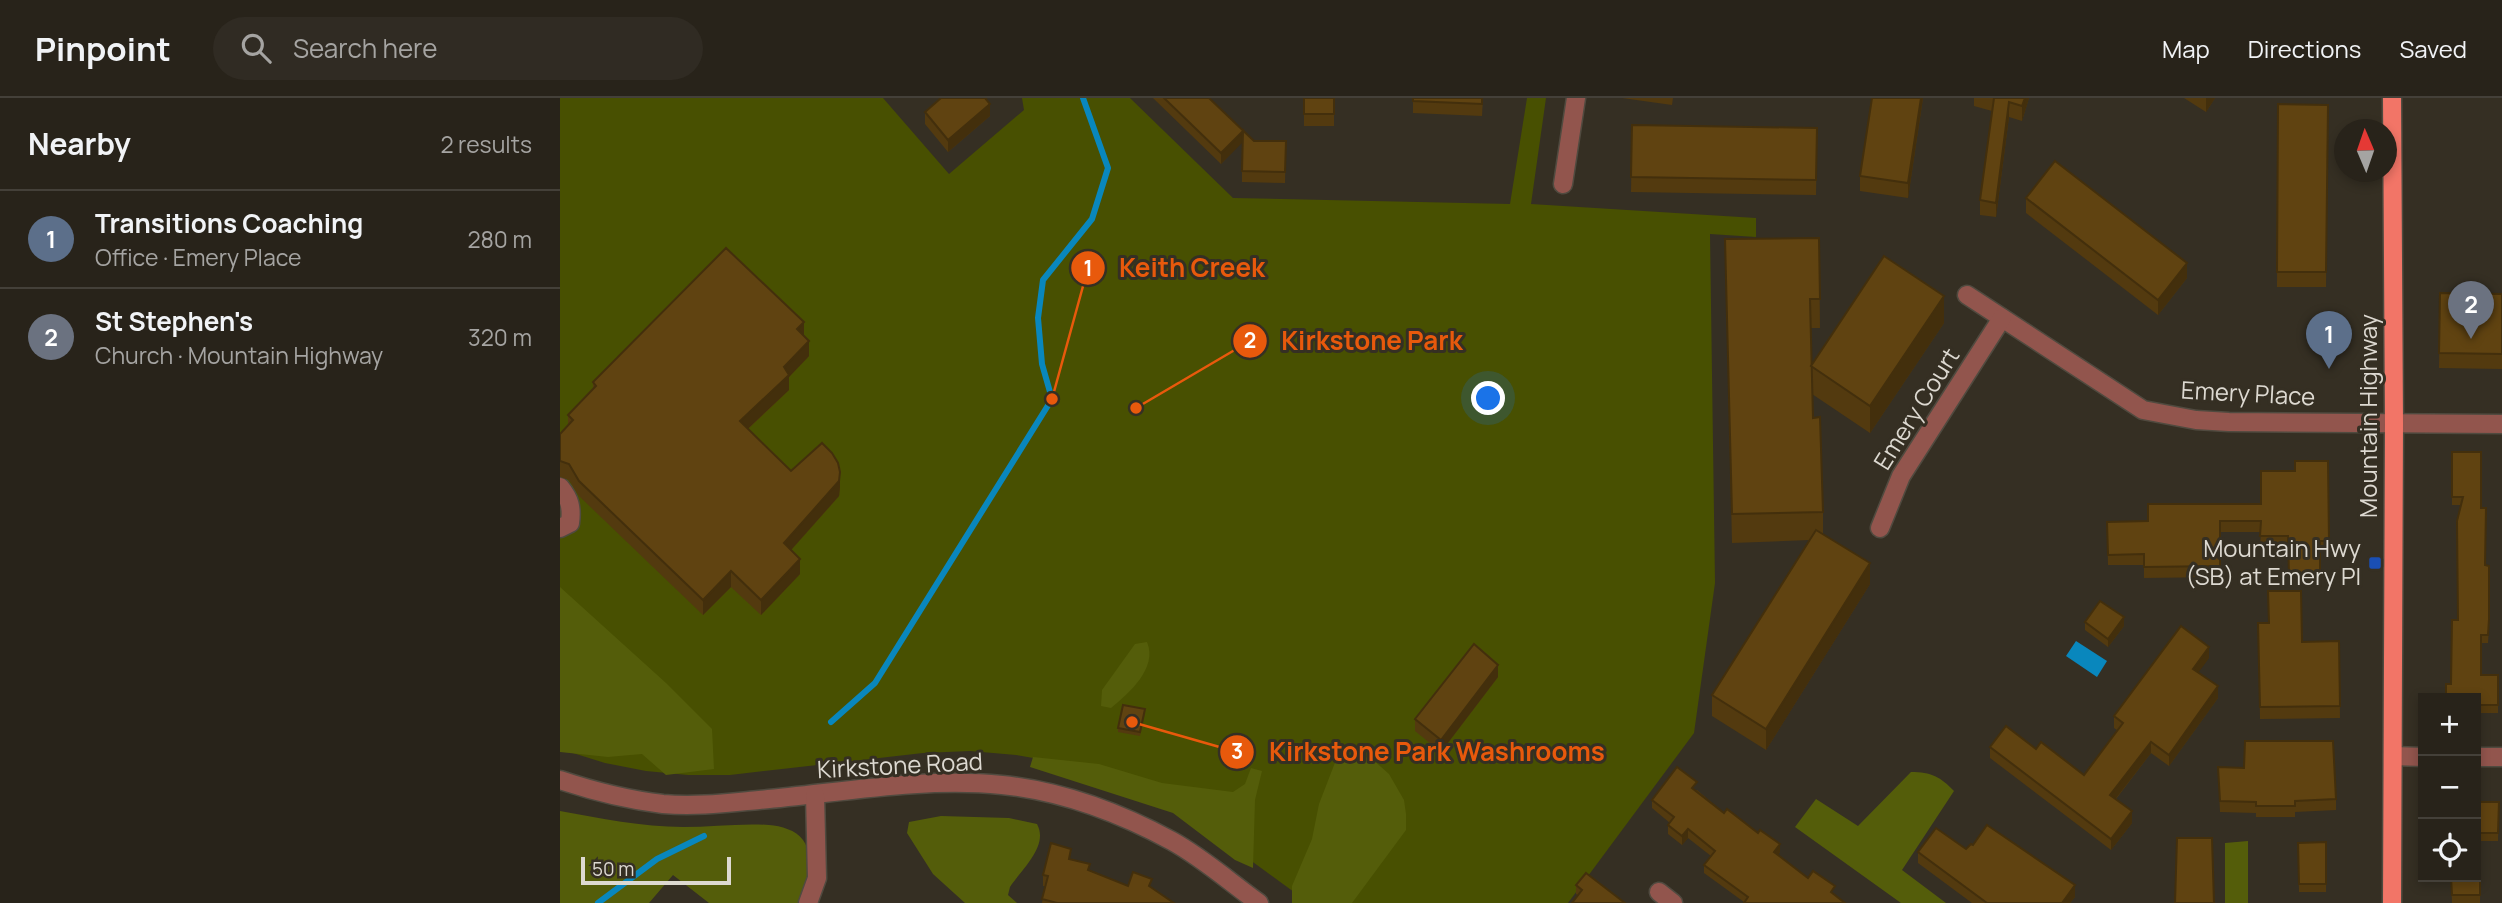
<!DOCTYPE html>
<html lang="en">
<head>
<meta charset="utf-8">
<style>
  :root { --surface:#28231a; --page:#302b23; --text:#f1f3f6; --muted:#a5a4a2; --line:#444039; --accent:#db2777 }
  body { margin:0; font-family:Manrope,sans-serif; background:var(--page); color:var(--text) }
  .controls { position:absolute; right:21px; bottom:21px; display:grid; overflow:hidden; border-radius:0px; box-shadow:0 4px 10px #0003 }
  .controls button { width:63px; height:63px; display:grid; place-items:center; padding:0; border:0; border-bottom:2px solid var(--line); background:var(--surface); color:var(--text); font:35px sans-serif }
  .compass { position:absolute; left:1774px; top:21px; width:63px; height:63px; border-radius:50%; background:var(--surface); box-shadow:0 4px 10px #0003; rotate:358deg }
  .scale { position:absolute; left:21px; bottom:18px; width:150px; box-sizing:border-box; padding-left:7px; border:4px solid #ddd9d1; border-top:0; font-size:19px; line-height:24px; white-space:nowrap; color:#ddd9d1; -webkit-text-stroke:5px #352f23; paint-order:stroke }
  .you { position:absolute; left:929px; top:301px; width:24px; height:24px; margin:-18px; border:5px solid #fff; border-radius:50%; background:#1a73e8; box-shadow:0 0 0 10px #1a73e833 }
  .badge { display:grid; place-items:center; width:46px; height:46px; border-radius:50%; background:var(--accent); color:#fff; font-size:23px; font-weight:700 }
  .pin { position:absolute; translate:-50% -58px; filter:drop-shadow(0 2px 4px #0008) }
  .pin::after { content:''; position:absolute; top:37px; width:24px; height:21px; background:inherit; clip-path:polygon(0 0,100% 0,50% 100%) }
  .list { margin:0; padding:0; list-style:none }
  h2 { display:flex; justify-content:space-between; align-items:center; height:91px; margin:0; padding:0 28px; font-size:30px }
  h2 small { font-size:23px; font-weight:400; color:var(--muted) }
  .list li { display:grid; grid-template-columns:46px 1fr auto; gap:21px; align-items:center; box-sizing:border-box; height:98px; padding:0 28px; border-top:2px solid var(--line) }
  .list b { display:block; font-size:26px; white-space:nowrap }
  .list p { margin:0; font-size:23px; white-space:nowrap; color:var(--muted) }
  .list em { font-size:23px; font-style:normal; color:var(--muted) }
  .icon { flex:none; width:38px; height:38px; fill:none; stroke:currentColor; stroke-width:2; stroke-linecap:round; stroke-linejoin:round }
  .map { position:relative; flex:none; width:1942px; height:805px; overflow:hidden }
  header { display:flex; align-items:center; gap:42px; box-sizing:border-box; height:98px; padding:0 35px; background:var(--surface); border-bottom:2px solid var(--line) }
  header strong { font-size:33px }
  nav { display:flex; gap:38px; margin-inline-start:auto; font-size:24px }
  .search { width:490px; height:63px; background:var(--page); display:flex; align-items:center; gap:18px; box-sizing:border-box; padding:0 24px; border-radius:38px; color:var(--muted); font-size:26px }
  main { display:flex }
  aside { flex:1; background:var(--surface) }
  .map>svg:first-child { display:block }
  .green { fill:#485001 }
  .forest { fill:#545d0a }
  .water { fill:#0987bd }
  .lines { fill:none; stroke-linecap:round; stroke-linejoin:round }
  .stream { stroke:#0987bd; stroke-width:6 }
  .minor-casing { stroke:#504a3f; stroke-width:21 }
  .major-casing { stroke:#504a3f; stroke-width:21 }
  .minor { stroke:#92554d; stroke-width:18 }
  .major { stroke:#f27567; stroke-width:18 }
  .wall { fill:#533a0f }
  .shaded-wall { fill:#432f0c }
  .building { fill:#604311; stroke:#432f0c; stroke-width:2 }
  .transit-dot { fill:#1a4fb4; stroke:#352f23; stroke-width:2.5 }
  .labels { text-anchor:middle; stroke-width:6; stroke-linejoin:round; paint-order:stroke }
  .street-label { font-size:24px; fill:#ddd9d1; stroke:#352f23 }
  .poi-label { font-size:24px; fill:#ddd9d1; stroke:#352f23; text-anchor:end }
  .leader { fill:none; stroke:#e8590c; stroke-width:2.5 }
  .callout-dot { fill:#e8590c; stroke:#352f23; stroke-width:2.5 }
  .mark-label { font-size:21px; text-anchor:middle; font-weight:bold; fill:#fff }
  .callout-label { font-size:26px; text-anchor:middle; font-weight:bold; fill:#e8590c; stroke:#352f23; stroke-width:6; stroke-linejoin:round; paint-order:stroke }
</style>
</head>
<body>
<header>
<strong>Pinpoint</strong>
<div class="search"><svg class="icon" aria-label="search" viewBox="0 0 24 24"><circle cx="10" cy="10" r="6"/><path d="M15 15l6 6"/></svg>Search here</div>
<nav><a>Map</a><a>Directions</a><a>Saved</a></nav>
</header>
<main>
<aside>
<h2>Nearby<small>2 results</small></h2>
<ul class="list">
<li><span class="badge" style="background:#5c6f8a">1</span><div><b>Transitions Coaching</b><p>Office · Emery Place</p></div><em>280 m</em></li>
<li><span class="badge" style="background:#6b7280">2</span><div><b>St Stephen's</b><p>Church · Mountain Highway</p></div><em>320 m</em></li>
</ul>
</aside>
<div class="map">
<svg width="1942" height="805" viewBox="0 0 1942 805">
  <rect width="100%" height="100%" fill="#352f23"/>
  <polygon class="green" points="0,0 323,0 389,76 464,12 462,0 570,0 673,100 950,106 967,0 986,0 971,106 1196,120 1196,139 1150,136 1155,485 1134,635 1008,805 749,805 630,718 502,665 456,657 410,653 363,655 170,677 128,677 86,673 45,665 0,651"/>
  <g class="forest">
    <polygon points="0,489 106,585 152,631 154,671 106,677 82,656 48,659 0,654"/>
    <path d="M 587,544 C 598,570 569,595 551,610 L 541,608 L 542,592 L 575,546 Z"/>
    <polygon points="791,658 811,660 829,676 844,702 846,716 846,732 792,805 732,805 732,788 752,741 759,706 776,662"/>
    <polygon points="473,659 539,666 602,685 673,694 685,686 691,670 702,673 695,702 693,770 675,762 613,715 470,669"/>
    <path d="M 1351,674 C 1371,674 1381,679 1394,693 L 1342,772 L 1386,805 L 1341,805 L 1235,729 L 1256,701 L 1298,728 Z"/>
    <path d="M 0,713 C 40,720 82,729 123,729 C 152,729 181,725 209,727 C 221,728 236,732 243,742 C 255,759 250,785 250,805 L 149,805 L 113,777 L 89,805 L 0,805 Z"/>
    <path d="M 381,718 L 449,720 L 477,726 C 489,748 462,771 450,789 L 448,797 L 457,805 L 405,805 L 373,776 L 347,735 L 349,724 Z"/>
    <polygon points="1688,743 1688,805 1665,805 1665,745"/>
  </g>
  <polygon class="water" points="1516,543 1547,563 1537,579 1506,558"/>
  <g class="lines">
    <g class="stream">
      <polyline points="271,624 315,585 492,301 482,266 478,220 483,182 532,121 548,70 523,0"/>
      <polyline points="38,805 97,761 144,738"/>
    </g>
    <g class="minor-casing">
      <g id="minor">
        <polyline points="1003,86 1016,0"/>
        <polyline points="1407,197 1583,312 1636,322 1669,324 1942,326"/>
        <path d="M 0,389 C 10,401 12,410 10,425 L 0,430"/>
        <polyline points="1320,430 1341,378 1442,220"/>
        <polyline points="1833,658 1863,659"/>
        <polyline points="1916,659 1942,659"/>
        <path d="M 0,682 C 33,693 69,702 103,706 C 135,709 167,705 199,702 C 279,695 361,679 442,687 C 502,693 560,715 612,743 C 643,760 671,785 699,805"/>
        <polyline points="1099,794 1113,805"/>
        <polyline points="248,805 257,780 255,697"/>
      </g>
    </g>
    <g class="major-casing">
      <polyline id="major" points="1832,805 1834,325 1832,0"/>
    </g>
    <use href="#minor" class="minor"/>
    <use href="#major" class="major"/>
  </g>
  <g class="wall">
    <polygon points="381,0 427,0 426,1 430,18 388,54 365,26 365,14"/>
    <polygon points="593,0 649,0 694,43 726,43 725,85 682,84 682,44 661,66"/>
    <rect x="744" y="0" width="30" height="28"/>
    <polygon points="853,0 923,0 922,18 853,15"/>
    <polygon points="1062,0 1113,0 1112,7"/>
    <polygon points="1363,0 1348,100 1300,93 1300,78"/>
    <polygon points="1414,0 1469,0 1462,23 1449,19 1436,119 1420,117 1420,102 1432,13 1414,8"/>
    <polygon points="1624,0 1655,0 1646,14"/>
    <polygon points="1718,6 1768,7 1766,189 1717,189"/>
    <polygon points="1072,27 1257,30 1256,97 1071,94"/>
    <polygon points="1466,100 1627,180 1598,217 1466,115"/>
    <polygon points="1259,140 1260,230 1251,230 1251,268 1384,225 1310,335 1252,296 1253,320 1263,414 1263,436 1310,486 1206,652 1152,618 1152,597 1249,442 1172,445 1165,141"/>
    <polygon points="1880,195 1942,196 1942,271 1879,270"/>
    <polygon points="244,238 249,258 229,279 229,292 188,331 231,373 280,389 279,398 231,452 240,476 201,517 171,489 143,517 19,398 9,382 0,379 0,336 8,328 8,317 33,291 33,284"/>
    <polygon points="1892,354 1921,410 1929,529 1928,545 1921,545 1921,577 1938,577 1938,615 1916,615 1916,600 1891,586 1898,522 1901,407 1892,407"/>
    <polygon points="1768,363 1769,454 1760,454 1760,488 1729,488 1728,449 1700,449 1701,434 1660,434 1660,479 1584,480 1584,467 1548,467 1547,424 1588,423 1701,406 1735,373"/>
    <polygon points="1525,524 1564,528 1548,549 1525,532"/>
    <polygon points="1698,525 1742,544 1779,543 1780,620 1700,621"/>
    <polygon points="1649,560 1638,574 1658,600 1609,668 1591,655 1556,701 1572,725 1551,752 1430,660 1430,649 1476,651 1524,677 1557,632 1554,630 1554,618"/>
    <polygon points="938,579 881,654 855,633 855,621"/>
    <polygon points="585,615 580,638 558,634 558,630"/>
    <polygon points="1658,669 1776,701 1776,712 1735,714 1735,719 1696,719 1696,715 1660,714"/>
    <polygon points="1137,692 1164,715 1220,754 1218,757 1248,780 1275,788 1184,804 1144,775 1144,767 1151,758 1128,740 1122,747 1108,736 1108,727 1110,725 1092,710 1092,702"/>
    <polygon points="1916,704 1939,704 1938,743 1920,743 1920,805 1892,805 1891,779"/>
    <polygon points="1766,744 1766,794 1739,794 1738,745"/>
    <polygon points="1358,754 1515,799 1510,805 1412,805 1358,765"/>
    <polygon points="511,762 530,772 568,788 592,790 614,805 482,805 485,788 483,788 483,777"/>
    <polygon points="1016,787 1065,805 1018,797 1016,796"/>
  </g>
  <g class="shaded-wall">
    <polygon points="1361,0 1363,0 1348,100 1348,85"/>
    <polygon points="1465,0 1469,0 1462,23 1462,8"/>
    <polygon points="1646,0 1655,0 1646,14"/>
    <polygon points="1449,4 1449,19 1436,119 1436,105"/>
    <polygon points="430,6 430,18 388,54 388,42"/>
    <polygon points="683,33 683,44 661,66 661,55"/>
    <polygon points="1627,165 1627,180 1598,217 1598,202"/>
    <polygon points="1384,198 1384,225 1310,335 1310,308"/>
    <polygon points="244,224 244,239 237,231"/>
    <polygon points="249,243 249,258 229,279 229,292 180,338 180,323 224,269"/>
    <polygon points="280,374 280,389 279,398 224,460 224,445"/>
    <polygon points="240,461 240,476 201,517 201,502"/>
    <polygon points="1310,465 1310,486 1206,652 1206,631"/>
    <polygon points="171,473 171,489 143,517 143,502"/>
    <polygon points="1564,519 1564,528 1548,549 1548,541"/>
    <polygon points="1649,549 1649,560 1633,582 1633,571"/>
    <polygon points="938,567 938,579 881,654 881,642"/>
    <polygon points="1658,588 1658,600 1609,668 1609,657"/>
    <polygon points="1591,644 1591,655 1550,708 1550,697"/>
    <polygon points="1572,713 1572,725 1551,752 1551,741"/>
    <polygon points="1128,731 1128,740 1122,747 1122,738"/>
    <polygon points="1220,746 1220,754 1214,763 1214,754"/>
    <polygon points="1515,787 1515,799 1510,805 1502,805"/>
  </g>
  <g class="building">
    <polygon points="381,0 425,0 430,6 388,42 365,14"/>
    <polygon points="604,0 649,0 694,43 726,43 725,74 682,73 683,33 661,55"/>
    <rect x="744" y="0" width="30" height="16"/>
    <polygon points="853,0 922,0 922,6 853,3"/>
    <polygon points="1312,0 1361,0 1348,85 1300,78"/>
    <polygon points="1434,0 1465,0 1462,8 1449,4 1436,105 1420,102"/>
    <polygon points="1718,6 1768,7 1766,174 1717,174"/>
    <polygon points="1072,27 1257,30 1256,82 1071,79"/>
    <polygon points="1495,63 1627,165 1598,202 1466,100"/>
    <polygon points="1259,140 1260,201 1250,201 1253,320 1260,319 1263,414 1172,416 1165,141"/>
    <polygon points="166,150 244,224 237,231 249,243 224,269 229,277 180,323 231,373 262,345 272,355 278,365 280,374 279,383 224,445 240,461 201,502 171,473 143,502 19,383 9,366 0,363 0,336 13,322 8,317 36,288 33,284"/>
    <polygon points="1324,158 1384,198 1310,308 1251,268"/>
    <polygon points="1880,195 1942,196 1942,256 1879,255"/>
    <polygon points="1892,354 1921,354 1921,410 1926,410 1925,467 1929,468 1929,521 1928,537 1921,537 1921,577 1938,577 1938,607 1916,607 1916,600 1886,600 1886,586 1891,586 1892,522 1898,522 1897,423 1903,399 1892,399"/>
    <polygon points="1735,363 1768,363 1769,443 1760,443 1760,477 1729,478 1728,438 1700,438 1701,423 1660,423 1660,468 1584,469 1584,456 1548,457 1547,424 1588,423 1588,406 1701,406 1701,373 1735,373"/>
    <polygon points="1256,432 1310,465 1206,631 1152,597"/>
    <polygon points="1708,493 1741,493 1742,544 1779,543 1780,608 1700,609 1698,525 1709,525"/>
    <polygon points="1540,503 1564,519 1548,541 1525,524"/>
    <polygon points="1621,528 1649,549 1633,571 1658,588 1609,657 1591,644 1550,697 1572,713 1551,741 1430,649 1446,628 1476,651 1481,644 1524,677 1563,625 1554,618"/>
    <polygon points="914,546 938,567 881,642 855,621"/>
    <polygon points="563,607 585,611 580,634 558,630"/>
    <polygon points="1685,643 1773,643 1776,701 1735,703 1735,708 1696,708 1696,704 1660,703 1658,669 1684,670"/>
    <polygon points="1117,669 1137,684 1132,690 1164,715 1167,711 1198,735 1200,732 1220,746 1214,754 1248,780 1253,773 1275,788 1271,794 1285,805 1184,805 1188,799 1144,767 1155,753 1128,731 1122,738 1108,727 1114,719 1092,702"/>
    <polygon points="1916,704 1939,704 1938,735 1920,735 1920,797 1892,797 1891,779 1916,779"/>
    <polygon points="1427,727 1515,787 1502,805 1427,805 1358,754 1376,730 1406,751 1411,746 1413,747"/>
    <polygon points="1617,740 1652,740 1654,805 1615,805"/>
    <polygon points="1766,744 1766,786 1739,786 1738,745"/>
    <polygon points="491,745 511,751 509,761 530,766 528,772 568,788 573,774 592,781 589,788 614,805 497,805 482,801 488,778 483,777"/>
    <polygon points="1026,775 1065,805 1012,805 1022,792 1016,787"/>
  </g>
  <rect class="transit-dot" x="1808" y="458" width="14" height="14" rx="3.5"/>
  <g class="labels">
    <g class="street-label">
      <text transform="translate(1688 296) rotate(3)" y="8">Emery Place</text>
      <text transform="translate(1357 311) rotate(-58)" y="8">Emery Court</text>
      <text transform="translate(1809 318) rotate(-90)" y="8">Mountain Highway</text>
      <text transform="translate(340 668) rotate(-3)" y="8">Kirkstone Road</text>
    </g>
    <g class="poi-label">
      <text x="1801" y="459">Mountain Hwy<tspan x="1801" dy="28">(SB) at Emery Pl</tspan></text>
    </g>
  </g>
  <path class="leader" d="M492 301L528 170M576 310L690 243M572 624L677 654"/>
  <g class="callout-dot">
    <circle cx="492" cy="301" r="7"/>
    <circle cx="576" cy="310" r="7"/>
    <circle cx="572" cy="624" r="7"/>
    <circle cx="528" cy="170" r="18"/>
    <circle cx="690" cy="243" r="18"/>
    <circle cx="677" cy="654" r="18"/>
  </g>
  <g class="mark-label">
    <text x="528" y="178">1</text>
    <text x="690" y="250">2</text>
    <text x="677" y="661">3</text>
  </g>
  <g class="callout-label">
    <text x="632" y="179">Keith Creek</text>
    <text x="812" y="252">Kirkstone Park</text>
    <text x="877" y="663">Kirkstone Park Washrooms</text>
  </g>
</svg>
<div class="controls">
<button>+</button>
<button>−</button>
<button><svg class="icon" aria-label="locate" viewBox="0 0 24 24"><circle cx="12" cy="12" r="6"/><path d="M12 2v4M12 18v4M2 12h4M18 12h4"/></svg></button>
</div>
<svg class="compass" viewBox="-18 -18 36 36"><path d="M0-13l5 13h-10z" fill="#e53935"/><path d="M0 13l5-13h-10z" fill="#a5a4a2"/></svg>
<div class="scale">50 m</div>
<div class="you"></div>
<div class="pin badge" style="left:1769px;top:271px;background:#5c6f8a">1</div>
<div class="pin badge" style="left:1911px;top:241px;background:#6b7280">2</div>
</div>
</main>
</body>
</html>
